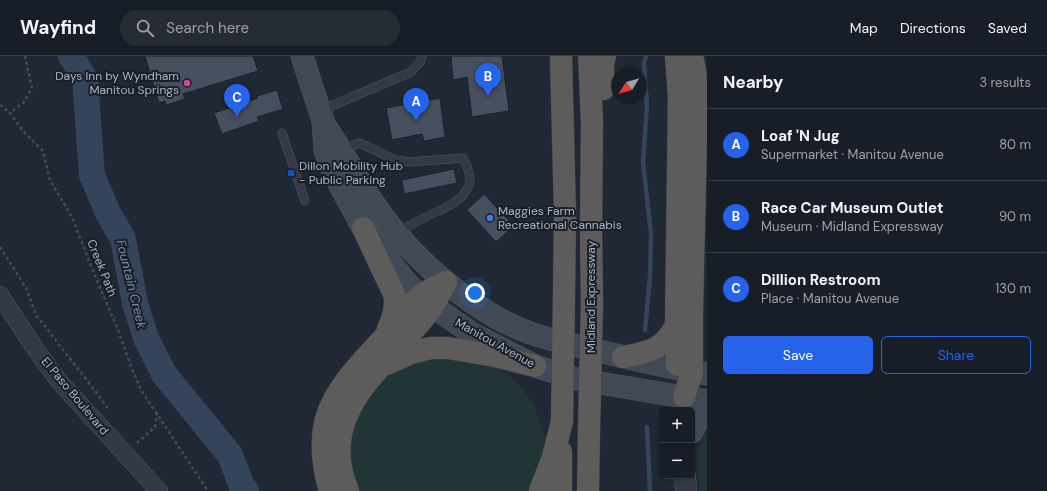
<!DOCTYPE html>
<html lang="en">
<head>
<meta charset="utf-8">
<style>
  :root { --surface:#171e27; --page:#242b33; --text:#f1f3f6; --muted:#9ea2a7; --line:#363c44; --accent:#2563eb }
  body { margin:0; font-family:"DM Sans",sans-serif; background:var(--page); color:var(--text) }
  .controls { position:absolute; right:12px; bottom:12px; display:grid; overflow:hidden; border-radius:6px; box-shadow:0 1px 3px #0004 }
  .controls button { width:36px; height:36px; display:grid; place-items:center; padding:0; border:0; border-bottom:1px solid var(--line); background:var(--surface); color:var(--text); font:20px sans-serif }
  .compass { position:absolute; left:611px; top:12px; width:36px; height:36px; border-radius:50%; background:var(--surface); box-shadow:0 1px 3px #0004; rotate:233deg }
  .you { position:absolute; left:475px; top:237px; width:14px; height:14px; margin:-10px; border:3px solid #fff; border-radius:50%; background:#1a73e8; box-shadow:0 0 0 6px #1a73e833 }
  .badge { display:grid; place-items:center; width:26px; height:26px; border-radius:50%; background:var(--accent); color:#fff; font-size:13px; font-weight:700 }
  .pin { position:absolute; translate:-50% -33px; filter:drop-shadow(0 1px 2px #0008) }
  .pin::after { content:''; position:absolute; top:21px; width:14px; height:12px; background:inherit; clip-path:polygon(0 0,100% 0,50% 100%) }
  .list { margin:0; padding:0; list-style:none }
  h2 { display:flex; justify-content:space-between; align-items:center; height:52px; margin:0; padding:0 16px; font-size:17px }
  h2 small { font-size:13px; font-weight:400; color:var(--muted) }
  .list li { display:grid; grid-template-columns:26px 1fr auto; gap:12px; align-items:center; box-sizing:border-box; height:72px; padding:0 16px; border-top:1px solid var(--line) }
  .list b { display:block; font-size:15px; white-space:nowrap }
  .list p { margin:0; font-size:13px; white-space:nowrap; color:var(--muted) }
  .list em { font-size:13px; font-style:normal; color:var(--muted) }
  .actions { display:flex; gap:8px; padding:12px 16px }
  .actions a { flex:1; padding:9px 0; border:1px solid var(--accent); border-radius:6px; text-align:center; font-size:14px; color:var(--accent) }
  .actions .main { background:var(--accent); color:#fff }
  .icon { flex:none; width:22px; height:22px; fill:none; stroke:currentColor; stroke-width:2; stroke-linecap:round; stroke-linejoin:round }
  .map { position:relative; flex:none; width:707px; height:435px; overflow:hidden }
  header { display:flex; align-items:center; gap:24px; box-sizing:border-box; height:56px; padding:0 20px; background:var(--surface); border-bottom:1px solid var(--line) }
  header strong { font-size:19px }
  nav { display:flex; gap:22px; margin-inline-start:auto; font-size:14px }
  .search { width:280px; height:36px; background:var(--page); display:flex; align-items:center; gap:10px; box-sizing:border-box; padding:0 14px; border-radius:22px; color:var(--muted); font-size:15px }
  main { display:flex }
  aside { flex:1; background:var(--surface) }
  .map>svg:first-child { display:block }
  .green { fill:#223536 }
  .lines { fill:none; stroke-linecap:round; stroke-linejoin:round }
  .stream { stroke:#33445b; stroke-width:4.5 }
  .river { stroke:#33445b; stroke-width:26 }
  .building { fill:#464f5e; stroke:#1a212b }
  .service-casing { stroke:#505863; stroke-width:9 }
  .minor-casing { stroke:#505863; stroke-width:18 }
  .tertiary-casing { stroke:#505863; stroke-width:22 }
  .secondary-casing { stroke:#505863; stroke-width:23 }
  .trunk-casing { stroke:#3a424c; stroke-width:23 }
  .path { stroke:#3f5052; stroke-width:2.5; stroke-dasharray:3 3; stroke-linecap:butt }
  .service { stroke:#333a45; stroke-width:8 }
  .minor { stroke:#333a45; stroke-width:17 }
  .tertiary { stroke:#333a45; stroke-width:21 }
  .secondary { stroke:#414957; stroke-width:22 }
  .trunk { stroke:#5d5c5a; stroke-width:22 }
  .trunk-bridge-casing { stroke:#3a424c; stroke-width:23; stroke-linecap:butt }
  .trunk-bridge { stroke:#5d5c5a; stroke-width:22 }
  .hotel-dot { fill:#d1479c; stroke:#181f29; stroke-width:1.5 }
  .transit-dot { fill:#1a4fb4; stroke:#181f29; stroke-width:1.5 }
  .shop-dot { fill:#3f7fe0; stroke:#181f29; stroke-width:1.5 }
  .labels { text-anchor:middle; stroke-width:4; stroke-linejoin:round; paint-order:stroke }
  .poi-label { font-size:12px; fill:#acb5c2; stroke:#181f29; text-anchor:start }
  .street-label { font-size:12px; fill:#acb5c2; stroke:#181f29 }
  .water-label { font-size:13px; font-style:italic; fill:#758caa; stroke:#181f29 }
</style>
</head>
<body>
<header>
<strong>Wayfind</strong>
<div class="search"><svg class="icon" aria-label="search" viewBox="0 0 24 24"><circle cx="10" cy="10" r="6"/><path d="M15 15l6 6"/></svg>Search here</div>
<nav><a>Map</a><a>Directions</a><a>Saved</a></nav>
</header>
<main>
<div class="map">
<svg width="707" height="435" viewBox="0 0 707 435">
  <rect width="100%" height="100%" fill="#1f2834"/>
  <g class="green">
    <polygon points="427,299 488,306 514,323 533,347 545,379 545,414 537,435 359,435 352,418 350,387 357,357 374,330 398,311"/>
    <path d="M 707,377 L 707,435 L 699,435 C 699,417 693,391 707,377 Z"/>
  </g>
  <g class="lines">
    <g class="stream">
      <polyline points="645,274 650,221 651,178 643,106 647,49 644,7 646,0"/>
      <polyline points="647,371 650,435"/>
    </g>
    <polyline class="river" points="71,0 85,23 92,119 108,157 123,183 135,247 146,282 164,318 230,399 241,428 246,435"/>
  </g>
  <g class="building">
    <polygon points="145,0 253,0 258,15 183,38 185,43 166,49 165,45 159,47"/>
    <polygon points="451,0 502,0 509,55 472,61 467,21 453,24"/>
    <polygon points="277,34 283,53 257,61 259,65 222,78 214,57 258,42 257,40"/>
    <polygon points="440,42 445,81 424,85 422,78 392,84 386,52"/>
    <polygon points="454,113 457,127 404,138 402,124"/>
    <polygon points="484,138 514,170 496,186 467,154"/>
  </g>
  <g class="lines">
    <g class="service-casing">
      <g id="service">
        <polyline points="325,61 331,50 411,16 420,6 422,0"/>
        <polyline points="282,77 305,145"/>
        <path d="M 342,93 L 360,87 L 395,104 L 409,106 L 463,102 C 466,108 471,118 470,126 C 465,147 438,154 422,163 C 413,167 405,172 397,177"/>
      </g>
    </g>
    <g class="minor-casing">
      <polyline id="minor" points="0,239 34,291 58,324 159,435"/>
    </g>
    <g class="tertiary-casing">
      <polyline id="tertiary" points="685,420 686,435"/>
    </g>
    <g class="secondary-casing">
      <g id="secondary">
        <polyline points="302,0 323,65 325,95 335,120 363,172 406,226 420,240 441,256 473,278 535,310 576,323 707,345"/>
        <path d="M 324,68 C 346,100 364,137 388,167 C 418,206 469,250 513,270 C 539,282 567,287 595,294 C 632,303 669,312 707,318"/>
        <polyline points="692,376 702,357 707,355"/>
      </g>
    </g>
    <g class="trunk-casing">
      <g id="trunk">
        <polyline points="561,0 565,158 564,240"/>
        <polyline points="589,0 592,65 591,176 592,248"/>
        <polyline points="676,0 679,40 676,269 677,309"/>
        <polyline points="603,33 603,8 605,0"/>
        <path d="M 363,172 L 394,238 C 397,250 393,262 388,273"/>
        <path d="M 623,301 C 648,296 664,294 676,269"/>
        <polyline points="387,308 411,297 431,292 448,292 495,300 535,310"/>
        <polyline points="684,341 692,316 692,254 697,39 695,14 692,0"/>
        <path d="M 330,435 C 323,412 320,387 326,363 C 336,329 365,303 388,277 C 398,265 408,251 420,240 C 427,234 438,230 446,226"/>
        <path d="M 348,435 C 313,351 392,309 433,250 C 438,242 442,233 446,226"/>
        <polyline points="540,435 553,401 562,365"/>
        <polyline points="561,435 561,396"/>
        <polyline points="588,435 589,371"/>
      </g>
    </g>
    <g class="path">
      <polyline points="25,0 32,32 24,46 10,57 23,75 43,95 50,124 72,161 91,210 118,274 132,313 141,334 208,435"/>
      <polyline points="0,49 10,57"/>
      <polyline points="0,191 26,232 36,259 96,336 108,353"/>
      <polyline points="137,387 155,371 157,357"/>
    </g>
    <use href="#service" class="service"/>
    <use href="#minor" class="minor"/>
    <use href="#tertiary" class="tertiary"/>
    <use href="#secondary" class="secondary"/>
    <use href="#trunk" class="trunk"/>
    <g class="trunk-bridge-casing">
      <g id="trunk-bridge">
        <polyline points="562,365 564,240"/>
        <polyline points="589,371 592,248"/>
      </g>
    </g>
    <use href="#trunk-bridge" class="trunk-bridge"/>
  </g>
  <circle class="hotel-dot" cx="187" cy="27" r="4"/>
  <rect class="transit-dot" x="287" y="113" width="8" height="8" rx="2"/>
  <circle class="shop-dot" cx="490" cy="162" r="4"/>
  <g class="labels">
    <g class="poi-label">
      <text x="179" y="24" text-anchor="end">Days Inn by Wyndham<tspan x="179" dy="14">Manitou Springs</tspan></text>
      <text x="299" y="114">Dillon Mobility Hub<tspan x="299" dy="14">- Public Parking</tspan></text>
      <text x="498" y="159">Maggies Farm<tspan x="498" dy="14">Recreational Cannabis</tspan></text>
    </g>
    <g class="street-label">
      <text transform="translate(102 212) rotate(68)" y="4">Creek Path</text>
      <text transform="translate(591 241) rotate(-90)" y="4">Midland Expressway</text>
      <text transform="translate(495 287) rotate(29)" y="4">Manitou Avenue</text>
      <text transform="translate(75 340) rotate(50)" y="4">El Paso Boulevard</text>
    </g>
    <g class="water-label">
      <text transform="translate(132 228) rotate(76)" y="5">Fountain Creek</text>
    </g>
  </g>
</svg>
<div class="controls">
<button>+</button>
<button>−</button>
</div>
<svg class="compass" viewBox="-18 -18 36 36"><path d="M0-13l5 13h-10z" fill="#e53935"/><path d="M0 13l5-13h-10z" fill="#9ea2a7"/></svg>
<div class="you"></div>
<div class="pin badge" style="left:416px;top:65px">A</div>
<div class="pin badge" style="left:488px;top:40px">B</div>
<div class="pin badge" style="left:237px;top:61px">C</div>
</div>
<aside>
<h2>Nearby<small>3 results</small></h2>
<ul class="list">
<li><span class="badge">A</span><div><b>Loaf 'N Jug</b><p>Supermarket · Manitou Avenue</p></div><em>80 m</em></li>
<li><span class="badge">B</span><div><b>Race Car Museum Outlet</b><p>Museum · Midland Expressway</p></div><em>90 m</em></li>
<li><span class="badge">C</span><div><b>Dillion Restroom</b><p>Place · Manitou Avenue</p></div><em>130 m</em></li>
</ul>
<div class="actions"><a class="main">Save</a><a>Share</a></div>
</aside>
</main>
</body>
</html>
